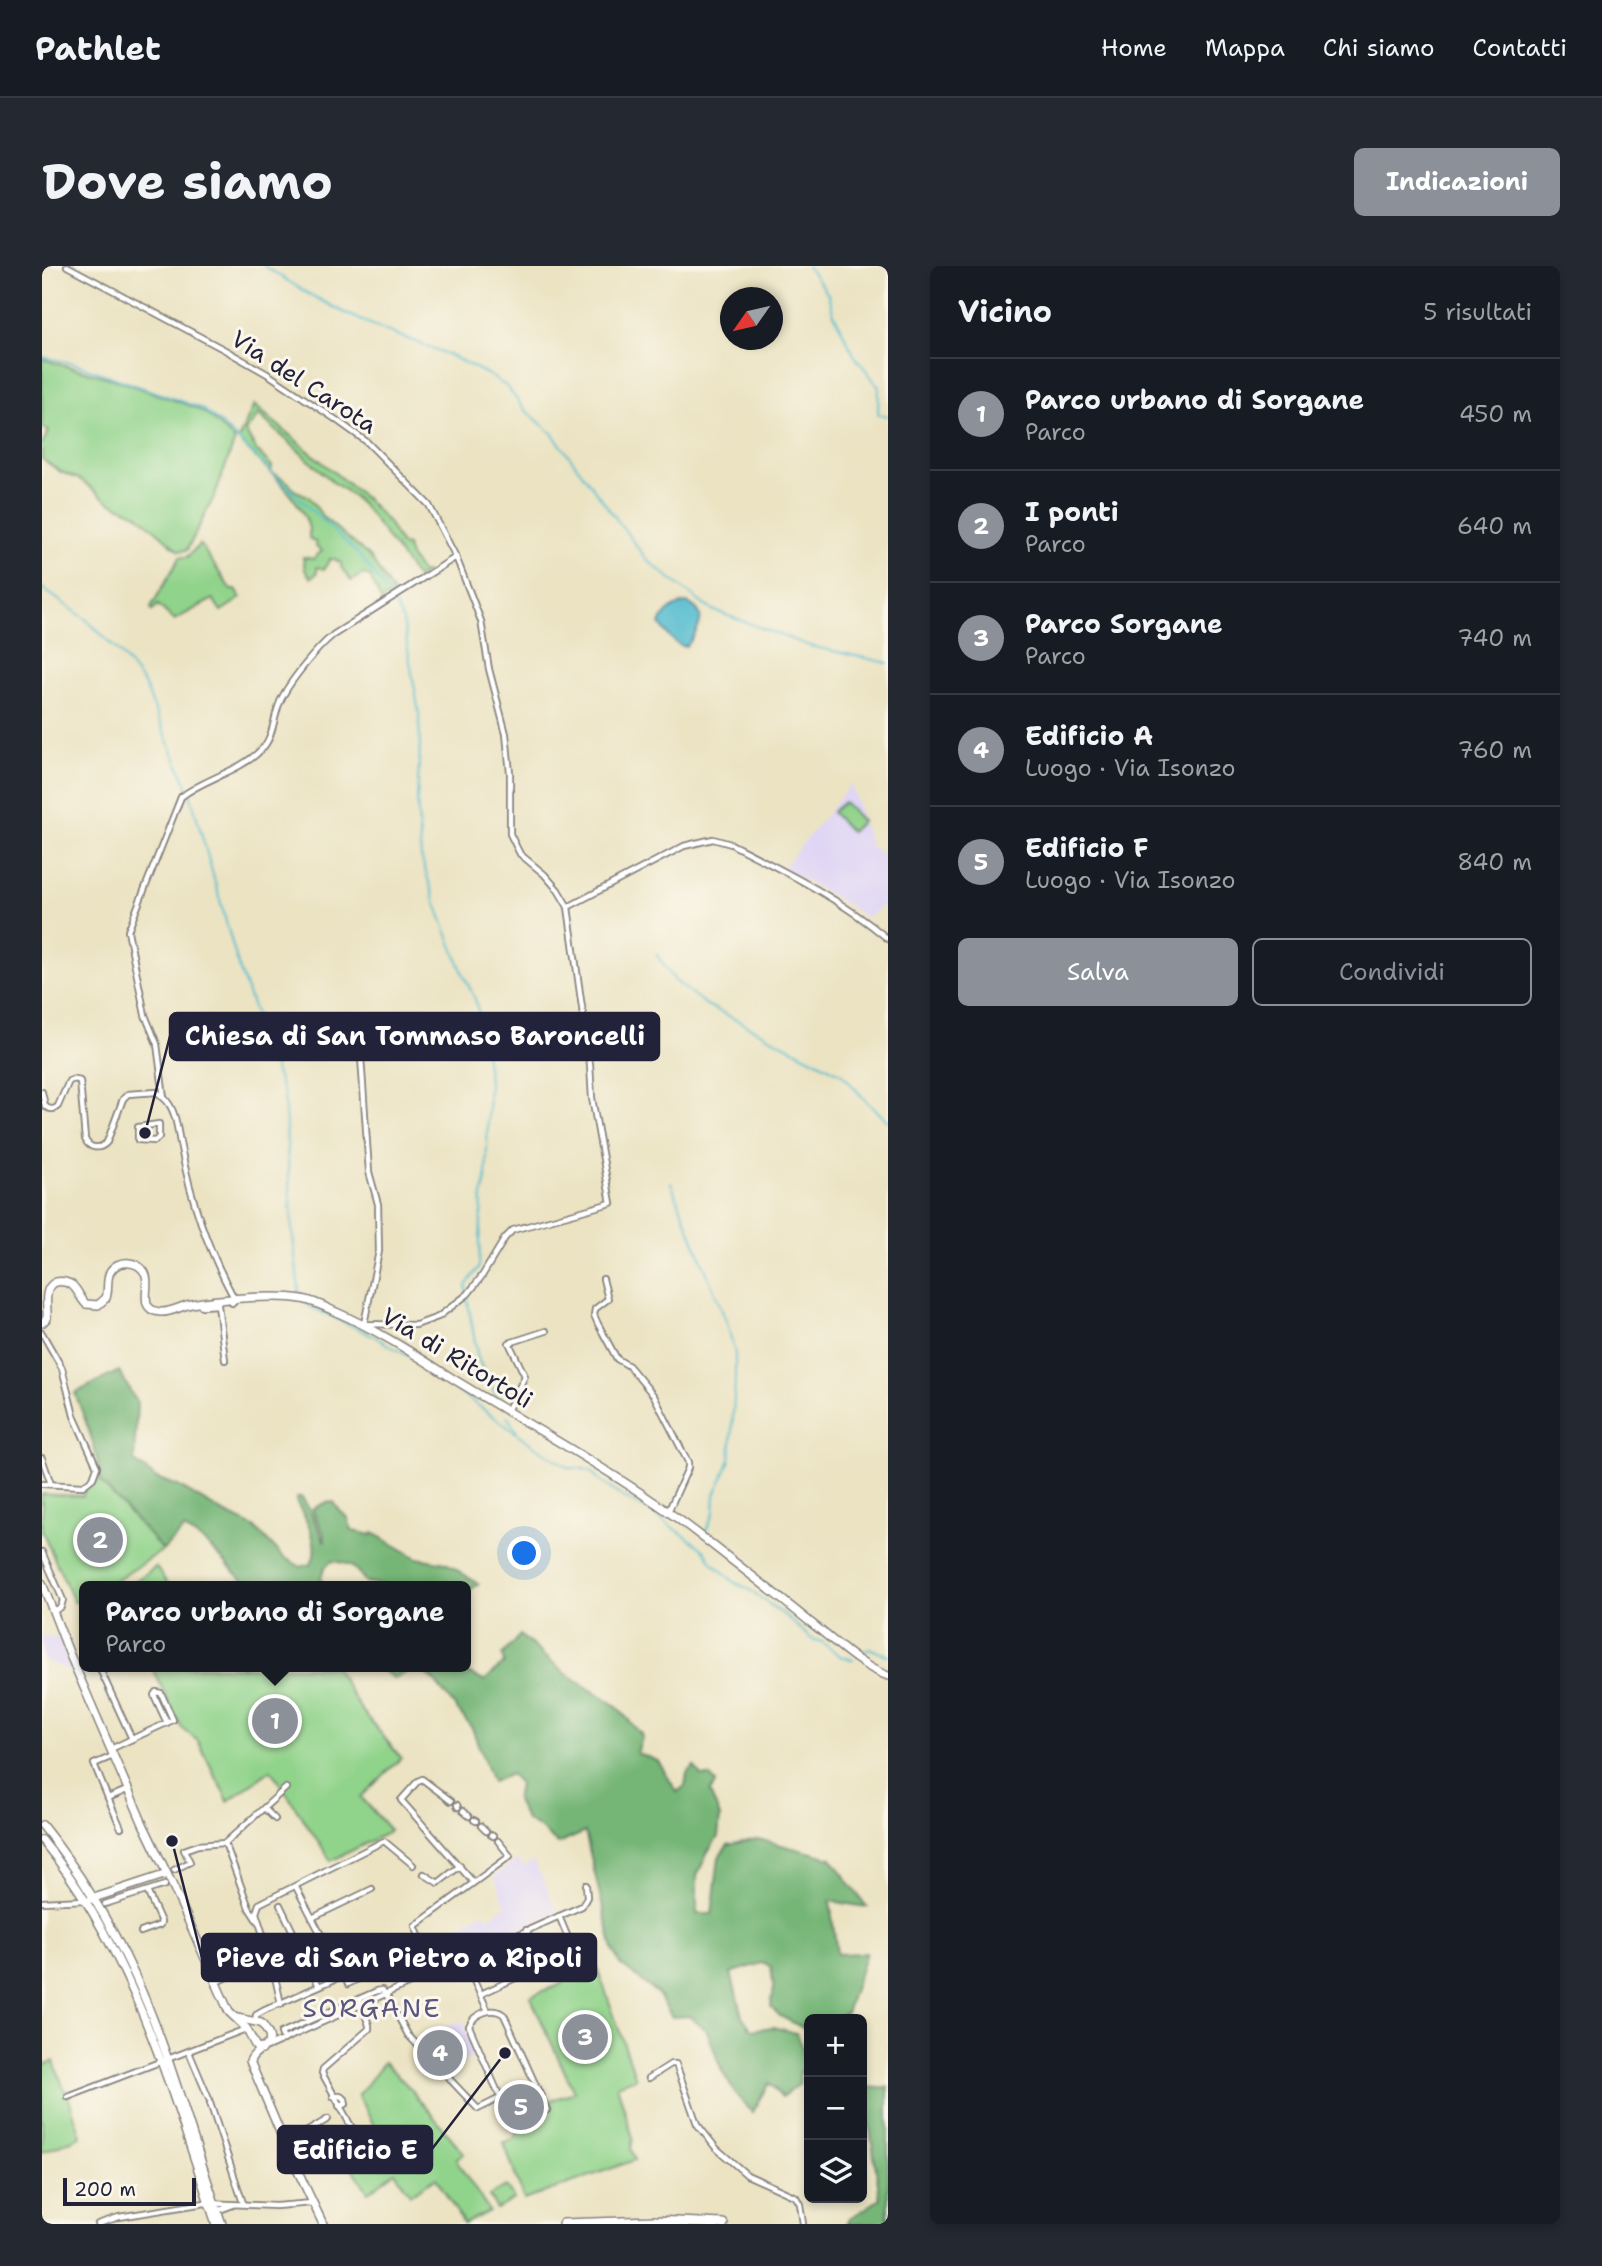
<!DOCTYPE html>
<html lang="it">
<head>
<meta charset="utf-8">
<style>
  :root { --surface:#171b24; --page:#242831; --text:#f1f3f6; --muted:#9ea1a6; --line:#363941; --accent:#8c9099 }
  body { margin:0; font-family:"Shantell Sans",sans-serif; background:var(--page); color:var(--text) }
  .controls { position:absolute; right:21px; bottom:21px; display:grid; overflow:hidden; border-radius:10px; box-shadow:0 4px 10px #0003 }
  .controls button { width:63px; height:63px; display:grid; place-items:center; padding:0; border:0; border-bottom:2px solid var(--line); background:var(--surface); color:var(--text); font:35px sans-serif }
  .compass { position:absolute; left:678px; top:21px; width:63px; height:63px; border-radius:50%; background:var(--surface); box-shadow:0 4px 10px #0003; rotate:236deg }
  .scale { position:absolute; left:21px; bottom:18px; width:133px; box-sizing:border-box; padding-left:7px; border:4px solid #22223b; border-top:0; font-size:19px; line-height:24px; white-space:nowrap; color:#22223b; -webkit-text-stroke:5px #fbf7ec; paint-order:stroke }
  .you { position:absolute; left:483px; top:1288px; width:24px; height:24px; margin:-18px; border:5px solid #fff; border-radius:50%; background:#1a73e8; box-shadow:0 0 0 10px #1a73e833 }
  .badge { display:grid; place-items:center; width:46px; height:46px; border-radius:50%; background:var(--accent); color:#fff; font-size:23px; font-weight:700 }
  .pin { position:absolute; translate:-50% -50%; border:4px solid #fff; box-shadow:0 2px 7px #0006 }
  .popup { position:absolute; left:37px; top:1315px; width:392px; height:91px; box-sizing:border-box; display:grid; place-content:center; border-radius:10px; background:var(--surface); filter:drop-shadow(0 2px 5px #0005); font-size:23px; white-space:nowrap; color:var(--muted) }
  .popup b { font-size:26px; color:var(--text) }
  .popup::after { content:''; position:absolute; left:50%; top:100%; margin-left:-14px; border:14px solid transparent; border-top-color:var(--surface) }
  .list { margin:0; padding:0; list-style:none }
  h2 { display:flex; justify-content:space-between; align-items:center; height:91px; margin:0; padding:0 28px; font-size:30px }
  h2 small { font-size:23px; font-weight:400; color:var(--muted) }
  .list li { display:grid; grid-template-columns:46px 1fr auto; gap:21px; align-items:center; box-sizing:border-box; height:112px; padding:0 28px; border-top:2px solid var(--line) }
  .list b { display:block; font-size:26px; white-space:nowrap }
  .list p { margin:0; font-size:23px; white-space:nowrap; color:var(--muted) }
  .list em { font-size:23px; font-style:normal; color:var(--muted) }
  .actions { display:flex; gap:14px; padding:21px 28px }
  .actions a { flex:1; padding:16px 0; border:2px solid var(--accent); border-radius:10px; text-align:center; font-size:24px; color:var(--accent) }
  .actions .main { background:var(--accent); color:#fff }
  .icon { flex:none; width:38px; height:38px; fill:none; stroke:currentColor; stroke-width:2; stroke-linecap:round; stroke-linejoin:round }
  .map { position:relative; flex:none; width:846px; height:1958px; overflow:hidden; border-radius:10px }
  header { display:flex; align-items:center; gap:42px; box-sizing:border-box; height:98px; padding:0 35px; background:var(--surface); border-bottom:2px solid var(--line) }
  header strong { font-size:33px }
  nav { display:flex; gap:38px; margin-inline-start:auto; font-size:24px }
  .intro { display:flex; align-items:center; justify-content:space-between; box-sizing:border-box; height:168px; padding:0 42px }
  h1 { margin:0; font-size:49px }
  .button { padding:18px 32px; border-radius:10px; background:var(--accent); color:#fff; font-size:24px; font-weight:700 }
  main { display:flex; gap:42px; padding:0 42px }
  aside { flex:1; background:var(--surface); border-radius:10px; box-shadow:0 4px 10px #0003 }
  .map>svg:first-child { display:block }
  .built { fill:#dfd5f5 }
  .green { fill:#90d38a; stroke:#597a62; stroke-width:2 }
  .forest { fill:#74b576; stroke:#4b6c58; stroke-width:2 }
  .water { fill:#51bbce; stroke:#3a6e84; stroke-width:2 }
  .lines { fill:none; stroke-linecap:round; stroke-linejoin:round }
  .stream { stroke:#51bbce; stroke-width:2 }
  .street-casing { stroke:#86827e; stroke-width:8 }
  .secondary-casing { stroke:#86827e; stroke-width:10 }
  .highway-casing { stroke:#86827e; stroke-width:12 }
  .street { stroke:#fff; stroke-width:4.5 }
  .secondary { stroke:#fff; stroke-width:7 }
  .highway { stroke:#fff; stroke-width:9 }
  .labels { text-anchor:middle; stroke-width:6; stroke-linejoin:round; paint-order:stroke }
  .street-label { font-size:24px; fill:#22223b; stroke:#fbf7ec }
  .neighbourhood-label { font-size:26px; letter-spacing:2px; fill:#5a567e; stroke:#fbf7ec }
  .leader { fill:none; stroke:#22223b; stroke-width:2.5 }
  .callout-dot { fill:#22223b; stroke:#fbf7ec; stroke-width:2.5 }
  .callout { fill:#22223b; stroke:#22223b; stroke-width:2.5 }
  .callout-label { font-size:26px; text-anchor:middle; font-weight:bold; fill:#fff }
</style>
</head>
<body>
<header>
<strong>Pathlet</strong>
<nav><a>Home</a><a>Mappa</a><a>Chi siamo</a><a>Contatti</a></nav>
</header>
<div class="intro"><h1>Dove siamo</h1><a class="button">Indicazioni</a></div>
<main>
<div class="map">
<svg width="846" height="1958" viewBox="0 0 846 1958">
  <rect width="100%" height="100%" fill="#fbf7ec"/>
  <filter id="ink" filterUnits="userSpaceOnUse"><feTurbulence type="fractalNoise" baseFrequency=".0143" numOctaves="2"/><feDisplacementMap in="SourceGraphic" scale="14" xChannelSelector="R" yChannelSelector="G"/><feConvolveMatrix kernelMatrix="1 2 1 2 8 2 1 2 1" color-interpolation-filters="sRGB"/></filter>
  <filter id="wash" filterUnits="userSpaceOnUse"><feTurbulence type="fractalNoise" baseFrequency=".00686" numOctaves="4" result="noise"/><feDisplacementMap in="SourceGraphic" scale="28" xChannelSelector="R" yChannelSelector="G"/><feGaussianBlur stdDeviation="1.57" result="paint"/><feColorMatrix in="noise" values="0 0 0 0 0 0 0 0 0 0 0 0 0 0 0 0 0 1.4 0 .05"/><feComposite in="paint" operator="in"/></filter>
  <g filter="url(#wash)">
    <rect width="100%" height="100%" fill="#ebe3c2"/>
    <g class="built">
      <polygon points="809,518 828,580 840,588 846,597 846,635 825,652 809,641 741,602"/>
      <polygon points="0,1370 16,1372 30,1406 0,1393"/>
      <polygon points="476,1593 481,1601 491,1595 500,1611 515,1646 432,1683 421,1657 442,1646 446,1652 464,1639 452,1610"/>
      <polygon points="420,1754 435,1790 421,1795 405,1776 397,1776 393,1766"/>
    </g>
    <g class="green">
      <polygon points="0,93 78,115 152,141 165,148 193,174 173,229 145,284 137,285 95,248 67,236 39,214 19,206 0,193 0,178 7,165 0,161"/>
      <path d="M 212,139 L 325,234 L 346,256 L 359,279 L 365,280 L 368,291 L 379,306 L 385,307 L 375,312 L 324,243 L 311,230 L 292,217 L 216,148 L 213,154 L 203,165 L 215,185 L 230,200 L 229,206 L 246,216 L 252,224 L 267,231 L 281,251 L 328,291 L 351,327 L 339,335 L 328,310 L 321,308 L 309,315 L 299,301 L 299,296 L 296,296 L 293,293 L 288,293 L 282,303 L 275,301 L 275,307 L 269,312 L 263,304 L 261,291 L 271,293 L 280,285 L 273,280 L 274,277 L 267,272 C 272,241 216,195 196,174 Z"/>
      <polygon points="158,278 189,324 194,324 199,332 179,345 171,333 132,354 116,339 110,345 109,341 138,291 145,291"/>
      <polygon points="802,536 820,555 809,566 790,546"/>
      <polygon points="57,1214 121,1284 66,1320 42,1320 42,1334 32,1336 0,1265 0,1228 41,1230 42,1224"/>
      <polygon points="114,1301 127,1320 86,1320"/>
      <polygon points="110,1401 293,1401 318,1442 359,1492 319,1531 348,1564 345,1567 289,1595 229,1504 186,1535 156,1475 140,1462"/>
      <polygon points="554,1698 594,1812 575,1819 591,1872 589,1883 593,1894 482,1934 462,1877 472,1873 477,1864 504,1844 502,1837 532,1826 488,1730 517,1719"/>
      <polygon points="12,1795 23,1826 27,1825 28,1828 26,1829 39,1870 0,1886 0,1799"/>
      <polygon points="342,1796 364,1818 422,1887 414,1894 447,1945 422,1958 394,1912 368,1928 353,1906 326,1926 305,1893 340,1874 316,1830"/>
      <polygon points="464,1920 472,1933 455,1943 447,1930"/>
    </g>
    <g class="forest">
      <path d="M 77,1105 L 95,1137 L 92,1195 L 114,1212 L 136,1220 L 180,1246 L 212,1261 L 240,1290 L 259,1301 L 269,1298 C 280,1278 263,1252 254,1235 L 254,1232 L 259,1231 C 267,1239 277,1265 283,1276 L 282,1268 L 270,1243 L 283,1237 L 292,1236 L 298,1245 L 306,1252 L 310,1265 L 330,1269 L 331,1267 L 375,1292 L 404,1297 L 437,1318 L 424,1326 L 424,1320 L 347,1320 L 324,1316 C 311,1300 311,1298 290,1295 L 283,1301 L 279,1311 L 282,1319 L 285,1320 L 207,1320 L 163,1276 L 142,1263 L 121,1284 L 57,1214 C 57,1184 43,1155 33,1127 Z"/>
      <polygon points="478,1369 523,1407 574,1440 599,1468 600,1472 595,1487 616,1495 635,1526 643,1520 645,1507 652,1500 659,1510 668,1510 674,1517 668,1526 678,1551 676,1571 665,1587 655,1610 655,1648 670,1648 677,1591 686,1579 716,1573 789,1592 825,1641 788,1635 795,1688 824,1687 804,1747 787,1753 767,1753 767,1760 761,1762 738,1750 729,1741 732,1722 729,1701 720,1697 689,1707 700,1750 710,1764 731,1761 754,1767 767,1795 767,1807 757,1805 758,1818 740,1831 727,1817 710,1846 695,1830 680,1805 665,1765 647,1750 630,1751 616,1728 578,1698 571,1684 543,1566 516,1578 498,1562 484,1554 474,1535 477,1518 469,1508 450,1516 430,1462 390,1412 373,1401 353,1413 336,1401 413,1401 442,1415 462,1397 460,1389"/>
      <polygon points="846,1821 846,1958 805,1958 807,1953 838,1933 828,1862 820,1843 820,1822"/>
    </g>
    <path class="water" d="M 645,337 C 664,345 660,358 650,372 C 648,376 647,379 643,380 C 634,381 622,364 618,358 C 622,346 632,339 645,337 Z"/>
    <g class="lines">
      <g class="stream">
        <polyline points="222,0 265,27 303,47 342,64 405,88 447,109 465,121 482,143 510,167 605,294 662,339 673,345 768,380 846,397"/>
        <polyline points="765,0 786,28 791,46 812,89 837,121 836,148 846,150"/>
        <polyline points="0,91 30,97 159,142 177,156 319,291 348,330"/>
        <polyline points="0,322 45,354 79,388 102,418 146,522"/>
        <polyline points="350,334 361,355 377,447 378,481 375,533 379,591 394,638 422,710 433,733 439,755 447,816 444,914 440,930 437,1001 424,1020 425,1026"/>
        <polyline points="148,527 197,702 242,829 250,962 257,1024 260,1031"/>
        <polyline points="614,688 633,715 663,738 800,808 824,835 846,855"/>
        <polyline points="629,917 685,1057 693,1087 693,1116 688,1194 673,1229 672,1246 662,1269"/>
        <polyline points="425,1031 436,1093 459,1138"/>
        <polyline points="263,1036 265,1039 330,1069 369,1092 476,1168"/>
        <polyline points="465,1150 476,1168 488,1177 527,1202 537,1202 549,1205 556,1213 576,1228 611,1248 652,1276 664,1286 669,1295 693,1317 705,1322 746,1352 770,1373 780,1376 798,1390 811,1394"/>
        <polyline points="816,1390 827,1382 846,1390"/>
      </g>
    </g>
  </g>
  <g filter="url(#ink)">
    <g class="lines">
      <g class="street-casing">
        <g id="street">
          <polyline points="25,0 183,84 227,109 293,153 325,176 387,239 414,291 439,355 447,403 464,468 468,507 468,568 478,588 502,608 516,624 526,641 548,799 550,832 569,937 471,964 463,972 440,1010 426,1028 396,1051 374,1059 322,1058 337,985 336,938 327,906 319,791"/>
          <path d="M 526,641 L 642,580 L 671,573 L 689,578 C 744,606 799,633 846,673"/>
          <path d="M 0,826 L 3,840 C 7,844 13,844 16,840 L 27,815 L 33,813 L 38,815 L 43,873 C 47,883 58,884 65,876 L 81,833 L 86,828 L 115,826 L 122,832"/>
          <polygon points="117,858 117,871 113,875 96,874 96,861"/>
          <polyline points="561,1013 566,1033 553,1043 552,1049 556,1058 575,1093 587,1100 612,1130 646,1196 646,1202 626,1246"/>
          <polyline points="155,1037 160,1040 176,1039 183,1094"/>
          <path d="M 190,1037 L 193,1034 C 165,982 149,935 138,877 C 135,862 134,843 122,832 L 115,778 L 103,749 L 86,665 L 139,531 C 163,512 195,507 218,485 C 232,472 231,452 238,436 C 246,417 275,382 291,369 L 414,291"/>
          <polyline points="0,1067 20,1102 32,1150 55,1201 51,1212 41,1220 0,1218"/>
          <polyline points="465,1145 483,1110 467,1077 504,1065"/>
          <polyline points="0,1192 9,1218"/>
          <polyline points="0,1286 21,1334 19,1341 12,1345"/>
          <polyline points="57,1401 90,1473"/>
          <path d="M 69,1483 C 89,1473 110,1464 131,1454 L 119,1427 L 114,1426 L 112,1429 L 125,1457"/>
          <polyline points="71,1490 52,1498 66,1532 85,1524"/>
          <polyline points="66,1532 79,1562"/>
          <polyline points="409,1535 380,1513 376,1515 359,1534 431,1616"/>
          <polyline points="415,1539 416,1541"/>
          <polyline points="222,1542 233,1553"/>
          <polyline points="421,1545 427,1550"/>
          <polyline points="432,1554 434,1555"/>
          <polyline points="439,1560 444,1565"/>
          <polyline points="449,1569 451,1570"/>
          <polyline points="183,1577 207,1642 214,1653"/>
          <polyline points="132,1604 148,1596 142,1584 156,1579 183,1577 244,1522"/>
          <polyline points="382,1608 396,1617 418,1600"/>
          <polyline points="254,1621 287,1684"/>
          <polyline points="0,1636 43,1634"/>
          <polyline points="63,1638 123,1619"/>
          <polyline points="238,1639 277,1720"/>
          <polyline points="270,1652 330,1623"/>
          <polyline points="484,1664 500,1701 532,1686 517,1650"/>
          <polyline points="99,1666 118,1659 119,1656 105,1625"/>
          <polyline points="389,1697 418,1685 446,1745"/>
          <polyline points="392,1706 373,1660 468,1590 456,1575"/>
          <polyline points="174,1716 223,1695"/>
          <polyline points="439,1728 480,1709"/>
          <polyline points="317,1733 327,1759 327,1763 281,1803 280,1807 321,1882"/>
          <polyline points="239,1738 229,1693 214,1647 217,1638 342,1575 371,1599"/>
          <polyline points="213,1755 214,1749 223,1744 302,1709 306,1718 382,1682"/>
          <polyline points="242,1774 239,1767 335,1725 340,1724 344,1728 366,1769 436,1843 458,1832"/>
          <polyline points="225,1781 540,1640 545,1631 544,1619"/>
          <polyline points="147,1786 167,1833"/>
          <polyline points="607,1812 629,1798 634,1798 655,1858 674,1882 705,1909 754,1931 758,1938 761,1958"/>
          <polyline points="291,1830 298,1830 303,1833 304,1838 297,1840"/>
          <polyline points="26,1831 204,1763"/>
          <polyline points="168,1837 201,1937"/>
          <path d="M 468,1854 L 427,1760 C 432,1747 451,1740 462,1749 L 505,1844"/>
          <polyline points="244,1878 286,1853"/>
          <polyline points="175,1945 191,1939"/>
          <polyline points="56,1958 77,1951 163,1937 234,1940 271,1937"/>
        </g>
      </g>
      <g class="secondary-casing">
        <g id="secondary">
          <path d="M 0,1057 L 5,1052 C 6,1040 0,1022 14,1016 C 19,1015 25,1016 30,1019 C 36,1024 38,1032 44,1038 L 56,1039 L 64,1032 C 67,1024 64,1014 68,1006 C 75,993 96,994 103,1007 C 110,1019 94,1044 118,1046 C 128,1047 139,1040 149,1038 C 175,1033 235,1028 260,1033 C 272,1035 283,1041 294,1046 C 338,1065 378,1092 418,1117 C 502,1168 591,1216 668,1277 C 701,1303 735,1329 768,1356 C 793,1375 816,1399 846,1410"/>
          <polyline points="0,1317 28,1389 101,1558 130,1618 187,1746 204,1762"/>
          <path d="M 0,1559 C 37,1605 68,1656 93,1710 C 129,1789 151,1876 180,1958"/>
          <path d="M 0,1574 C 92,1685 129,1825 174,1958"/>
          <polyline points="49,1633 125,1608"/>
          <path d="M 195,1752 L 219,1757 C 241,1784 215,1777 208,1795 L 243,1878 L 281,1958"/>
          <polyline points="204,1762 214,1781 220,1784"/>
        </g>
      </g>
      <g class="highway-casing">
        <polyline id="highway" points="521,1958 612,1955 681,1958"/>
      </g>
      <use href="#street" class="street"/>
      <use href="#secondary" class="secondary"/>
      <use href="#highway" class="highway"/>
    </g>
  </g>
  <g class="labels">
    <g class="street-label">
      <text transform="translate(262 116) rotate(33)" y="8">Via del Carota</text>
      <text transform="translate(415 1092) rotate(31)" y="8">Via di Ritortoli</text>
    </g>
    <g class="neighbourhood-label">
      <text x="330" y="1751">SORGANE</text>
    </g>
  </g>
  <path class="leader" d="M103 867L128 770M130 1575L160 1692M463 1787L390 1883"/>
  <g class="callout-dot">
    <circle cx="103" cy="867" r="7"/>
    <circle cx="130" cy="1575" r="7"/>
    <circle cx="463" cy="1787" r="7"/>
  </g>
  <g class="callout">
    <rect x="128" y="747" width="489" height="47" rx="7"/>
    <rect x="160" y="1668" width="394" height="47" rx="7"/>
    <rect x="236" y="1860" width="154" height="47" rx="7"/>
  </g>
  <g class="callout-label">
    <text x="373" y="779">Chiesa di San Tommaso Baroncelli</text>
    <text x="357" y="1701">Pieve di San Pietro a Ripoli</text>
    <text x="313" y="1893">Edificio E</text>
  </g>
</svg>
<div class="controls">
<button>+</button>
<button>−</button>
<button><svg class="icon" aria-label="layers" viewBox="0 0 24 24"><path d="M12 4l9 5-9 5-9-5zM3 14l9 5 9-5"/></svg></button>
</div>
<svg class="compass" viewBox="-18 -18 36 36"><path d="M0-13l5 13h-10z" fill="#e53935"/><path d="M0 13l5-13h-10z" fill="#9ea1a6"/></svg>
<div class="scale">200 m</div>
<div class="you"></div>
<div class="pin badge" style="left:233px;top:1455px">1</div>
<div class="popup"><b>Parco urbano di Sorgane</b>Parco</div>
<div class="pin badge" style="left:58px;top:1274px">2</div>
<div class="pin badge" style="left:543px;top:1771px">3</div>
<div class="pin badge" style="left:398px;top:1787px">4</div>
<div class="pin badge" style="left:479px;top:1841px">5</div>
</div>
<aside>
<h2>Vicino<small>5 risultati</small></h2>
<ul class="list">
<li><span class="badge">1</span><div><b>Parco urbano di Sorgane</b><p>Parco</p></div><em>450 m</em></li>
<li><span class="badge">2</span><div><b>I ponti</b><p>Parco</p></div><em>640 m</em></li>
<li><span class="badge">3</span><div><b>Parco Sorgane</b><p>Parco</p></div><em>740 m</em></li>
<li><span class="badge">4</span><div><b>Edificio A</b><p>Luogo · Via Isonzo</p></div><em>760 m</em></li>
<li><span class="badge">5</span><div><b>Edificio F</b><p>Luogo · Via Isonzo</p></div><em>840 m</em></li>
</ul>
<div class="actions"><a class="main">Salva</a><a>Condividi</a></div>
</aside>
</main>
</body>
</html>
